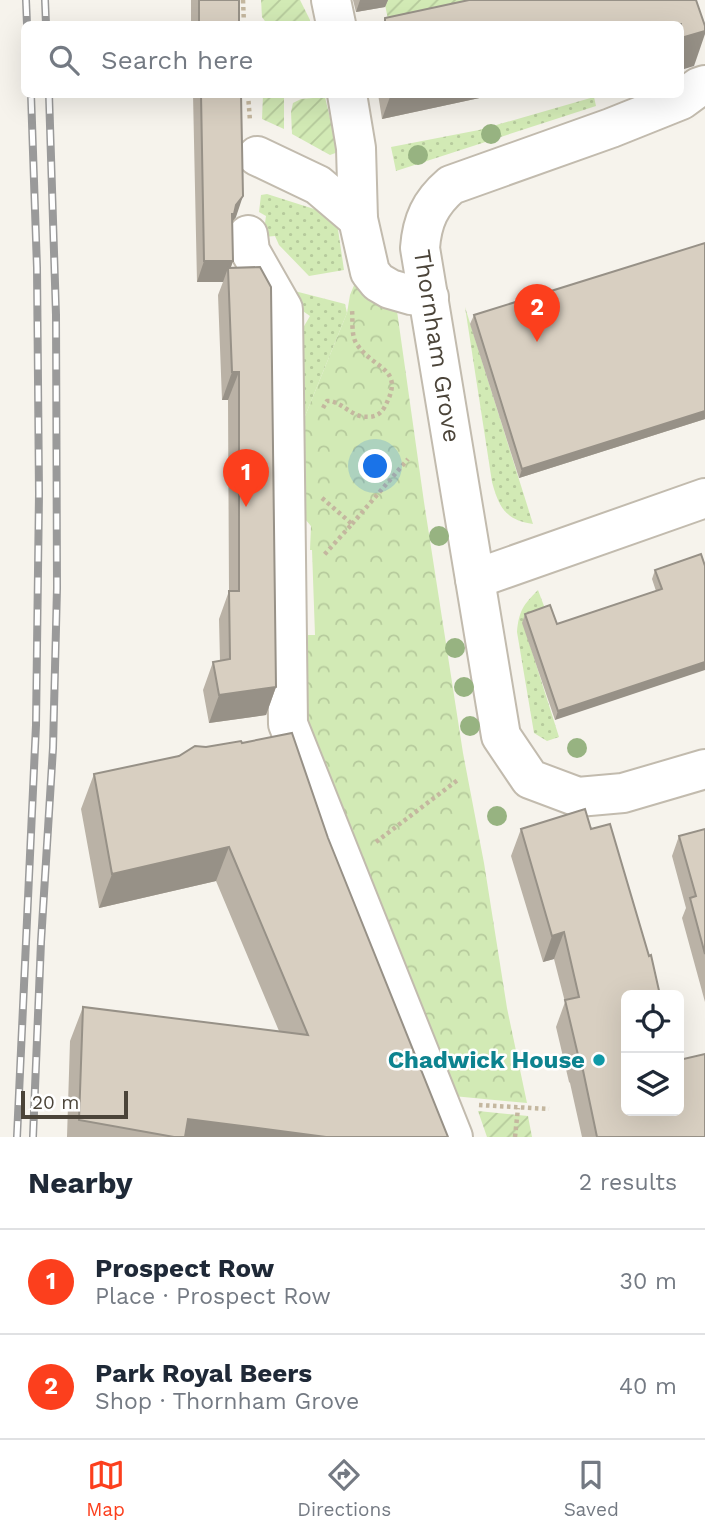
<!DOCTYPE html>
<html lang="en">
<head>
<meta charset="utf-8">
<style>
  :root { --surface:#fff; --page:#f6f6f7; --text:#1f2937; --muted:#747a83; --line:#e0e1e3; --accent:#fc3f1d }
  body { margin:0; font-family:"Work Sans",sans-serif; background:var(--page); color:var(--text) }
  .controls { position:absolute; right:21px; bottom:21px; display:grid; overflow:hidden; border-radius:10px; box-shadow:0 7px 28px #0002 }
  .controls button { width:63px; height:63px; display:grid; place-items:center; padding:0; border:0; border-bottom:2px solid var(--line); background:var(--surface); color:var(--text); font:35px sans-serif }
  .scale { position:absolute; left:21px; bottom:18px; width:107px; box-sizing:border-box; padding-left:7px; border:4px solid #4b4439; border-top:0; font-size:19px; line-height:24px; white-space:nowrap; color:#4b4439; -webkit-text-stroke:5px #fff; paint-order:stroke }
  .you { position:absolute; left:376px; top:467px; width:24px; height:24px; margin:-18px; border:5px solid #fff; border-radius:50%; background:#1a73e8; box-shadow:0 0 0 10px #1a73e833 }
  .badge { display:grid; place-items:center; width:46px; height:46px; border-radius:50%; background:var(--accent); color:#fff; font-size:23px; font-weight:700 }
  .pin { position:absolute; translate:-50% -58px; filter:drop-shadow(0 2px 4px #0008) }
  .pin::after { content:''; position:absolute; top:37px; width:24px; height:21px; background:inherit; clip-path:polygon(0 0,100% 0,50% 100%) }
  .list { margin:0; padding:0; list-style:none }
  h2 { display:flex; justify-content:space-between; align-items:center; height:91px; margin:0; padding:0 28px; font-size:30px }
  h2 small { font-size:23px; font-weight:400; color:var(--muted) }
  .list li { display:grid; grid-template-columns:46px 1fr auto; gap:21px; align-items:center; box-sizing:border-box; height:105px; padding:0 28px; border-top:2px solid var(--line) }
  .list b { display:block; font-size:26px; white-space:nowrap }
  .list p { margin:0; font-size:23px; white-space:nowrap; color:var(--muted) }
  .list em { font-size:23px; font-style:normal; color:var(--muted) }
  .icon { flex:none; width:38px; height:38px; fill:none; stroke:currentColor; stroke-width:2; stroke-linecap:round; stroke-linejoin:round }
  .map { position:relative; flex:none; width:705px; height:1137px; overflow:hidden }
  .search { position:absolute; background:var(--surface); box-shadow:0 7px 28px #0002; left:21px; right:21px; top:21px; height:77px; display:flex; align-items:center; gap:18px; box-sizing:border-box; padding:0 24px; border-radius:10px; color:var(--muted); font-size:26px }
  .sheet { height:301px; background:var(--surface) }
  nav { display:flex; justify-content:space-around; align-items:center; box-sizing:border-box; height:98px; border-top:2px solid var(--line); background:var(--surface); font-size:19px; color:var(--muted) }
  nav a { display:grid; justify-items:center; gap:4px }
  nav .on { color:var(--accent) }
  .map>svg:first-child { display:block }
  .grass { fill:url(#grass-dots) }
  .forest { fill:url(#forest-crowns) }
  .garden { fill:url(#garden-furrows) }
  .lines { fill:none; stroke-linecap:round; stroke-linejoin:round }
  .minor-casing { stroke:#c2bbae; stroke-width:42 }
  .path { stroke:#c4b79f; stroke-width:4.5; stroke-dasharray:3.5 3.5; stroke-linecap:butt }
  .minor { stroke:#fff; stroke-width:38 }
  .rail-casing { stroke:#9a9a9a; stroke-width:8 }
  .rail { stroke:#fff; stroke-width:5; stroke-dasharray:16; stroke-linecap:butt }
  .tree { fill:#97b381 }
  .wall { fill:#bab2a6 }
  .shaded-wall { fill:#979187 }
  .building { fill:#d8cfc1; stroke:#979187; stroke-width:2 }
  .culture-dot { fill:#0f9aa8; stroke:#fff; stroke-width:2.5 }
  .labels { text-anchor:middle; stroke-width:5; stroke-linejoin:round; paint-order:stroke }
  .street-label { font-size:24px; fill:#4b4439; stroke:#fff }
  .culture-label { font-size:24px; font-weight:bold; fill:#0d838f; stroke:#fff; text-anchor:end }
</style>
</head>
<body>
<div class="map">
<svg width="705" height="1137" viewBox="0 0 705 1137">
  <defs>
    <pattern id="grass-dots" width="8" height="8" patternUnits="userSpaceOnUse" patternTransform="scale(1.75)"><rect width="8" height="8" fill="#d2eab5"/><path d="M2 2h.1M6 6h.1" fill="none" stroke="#b6ca9c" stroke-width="1.8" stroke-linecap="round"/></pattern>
    <pattern id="forest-crowns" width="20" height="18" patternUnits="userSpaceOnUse" patternTransform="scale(1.75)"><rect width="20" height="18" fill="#d2eab5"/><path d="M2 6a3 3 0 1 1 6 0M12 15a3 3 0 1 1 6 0" fill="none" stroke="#b6ca9c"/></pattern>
    <pattern id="garden-furrows" width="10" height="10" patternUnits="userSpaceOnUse" patternTransform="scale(1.75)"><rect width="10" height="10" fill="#d2eab5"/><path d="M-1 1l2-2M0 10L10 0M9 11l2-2" fill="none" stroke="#b6ca9c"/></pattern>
  </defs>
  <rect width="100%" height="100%" fill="#f6f3ec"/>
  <g class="grass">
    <polygon points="594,97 596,106 396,171 391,147 479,130"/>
    <polygon points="267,194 336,216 344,270 309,276 279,245 275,236 263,237 266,216 259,212 261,195"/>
    <polygon points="279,287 345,304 347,313 301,426 300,333 310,316 281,296"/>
    <path d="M 465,307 L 533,524 C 506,520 499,508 492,482 Z"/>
    <path d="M 538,590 L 547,614 L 523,623 L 559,737 L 547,741 L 534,733 L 517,632 C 519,611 523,605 538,590 Z"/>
  </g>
  <polygon class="forest" points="355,283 363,294 397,311 424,502 463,753 484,863 507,1008 527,1103 453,1096 308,726 308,635 315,635 312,550 310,550 311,526 305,519 301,426 347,313 350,295"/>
  <g class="garden">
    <polygon points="261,0 300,0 310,20 310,24 267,24 262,17"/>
    <polygon points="384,0 583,0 503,24 389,24"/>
    <polygon points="263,95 284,95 284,129 262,119"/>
    <polygon points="325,97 338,152 330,155 292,134 291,112 293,103 301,99"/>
    <polygon points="478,1111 528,1116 532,1137 487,1137"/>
  </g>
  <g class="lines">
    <g class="minor-casing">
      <g id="minor">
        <polyline points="331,0 336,24"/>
        <path d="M 705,85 L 699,87 L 681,100 L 611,128 L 451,185 C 430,203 422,221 420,248 L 501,736 L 530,779 L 578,797 L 623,793 L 705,769"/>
        <polyline points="347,94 356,148 358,219 370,272 378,282 390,289 411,295 429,297"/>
        <polyline points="257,156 318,185 358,219"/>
        <polyline points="248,235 250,251 283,309 288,724 453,1137"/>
        <polyline points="475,579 705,498"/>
      </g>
    </g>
    <g class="path">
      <polyline points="243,0 244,24"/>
      <polyline points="248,94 250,121"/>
      <path d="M 323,408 L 327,401 L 331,401 C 342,404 350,413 360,416 C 370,418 379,417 384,408 C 407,367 374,371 356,343 C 351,334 353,320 352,310"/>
      <polyline points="322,498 352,524 324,555"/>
      <polyline points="352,524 408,459"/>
      <polyline points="376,842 459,779"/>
      <polyline points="479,1105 549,1109"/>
      <polyline points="515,1137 518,1108"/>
    </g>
    <use href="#minor" class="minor"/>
    <g class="rail-casing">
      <g id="rail">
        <polyline points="26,0 27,24"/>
        <polyline points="45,0 46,24"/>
        <polyline points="17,1137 36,725 39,494 37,268 31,94"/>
        <polyline points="33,1137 41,942 53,748 57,588 56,315 49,94"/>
      </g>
    </g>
    <use href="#rail" class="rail"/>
  </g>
  <g class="tree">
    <circle cx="491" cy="134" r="10"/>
    <circle cx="418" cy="155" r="10"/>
    <circle cx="439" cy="536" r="10"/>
    <circle cx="455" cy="648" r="10"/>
    <circle cx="464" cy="687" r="10"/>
    <circle cx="470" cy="726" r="10"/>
    <circle cx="577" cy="748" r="10"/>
    <circle cx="497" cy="816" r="10"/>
  </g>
  <g class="wall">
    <rect x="191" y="0" width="48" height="24"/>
    <polygon points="353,0 388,0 385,7 356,12"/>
    <polygon points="193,94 241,94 236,217 233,221 233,261 231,267 276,687 266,715 209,723 203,690 213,662 220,661 219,619 229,591 228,400 222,400 218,295 223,282 197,282"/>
    <polygon points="378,94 498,94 382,119"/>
    <polygon points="705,243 705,419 519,478 470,324 474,315"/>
    <polygon points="701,554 555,720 522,623 525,614 557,624 656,591 652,579 655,570"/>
    <polygon points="242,743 328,838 448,1137 67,1137 70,1041 83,1007 279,1031 216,881 99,908 81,809 94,774 179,756 206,747"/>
    <polygon points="521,829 626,995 705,1137 582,1137 570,1083 569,1082 556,1027 565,1002 554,959 543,962 511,856"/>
    <polygon points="705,829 705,1002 682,918 686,908 672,856 679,836"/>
  </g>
  <g class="shaded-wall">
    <polygon points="360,0 388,0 385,7 356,12"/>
    <polygon points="705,31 705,34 694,66 681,70 681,38"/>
    <polygon points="391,94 498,94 382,119"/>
    <polygon points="243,196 236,217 231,223 225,235 236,205"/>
    <polygon points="204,261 233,261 228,275 228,268 223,282 197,282"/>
    <polygon points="232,372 239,372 228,400 222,400"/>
    <polygon points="705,411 705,419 519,478 522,469"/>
    <polygon points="705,662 705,670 555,720 558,711"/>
    <polygon points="276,687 266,715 209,723 219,695"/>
    <polygon points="229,847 216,881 99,908 112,874"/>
    <polygon points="564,932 554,959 543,962 552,936"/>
    <polygon points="188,1119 326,1137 181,1137"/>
  </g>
  <g class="building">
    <rect x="199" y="0" width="40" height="24"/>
    <polygon points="469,0 696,0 705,26 705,31 681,38 681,24 385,24 385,18"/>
    <polygon points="201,94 241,94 243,196 236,205 234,214 232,214 233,261 204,261"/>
    <polygon points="705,243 705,411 522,469 474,315"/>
    <polygon points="260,267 271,287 276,687 219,695 213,662 230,659 229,591 239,591 239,372 232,372 228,268"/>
    <polygon points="701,554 705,566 705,662 558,711 525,614 550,605 557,624 662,589 655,570"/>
    <polygon points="292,733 328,838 448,1137 326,1137 188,1119 185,1137 174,1137 79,1120 83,1007 308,1035 229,847 112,874 94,774 179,756 195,746 206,747 241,741 242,743"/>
    <polygon points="585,809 591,829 610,824 649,956 651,955 660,995 626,995 626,1111 679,1111 679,1060 705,1054 705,1137 597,1137 580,1056 578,1055 565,1000 579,997 564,932 552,936 521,829"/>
    <polygon points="705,829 705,954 690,898 696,896 679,836"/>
  </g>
  <circle class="culture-dot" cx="599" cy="1060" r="7"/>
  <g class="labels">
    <g class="street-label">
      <text transform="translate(437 346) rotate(81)" y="8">Thornham Grove</text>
    </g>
    <g class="culture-label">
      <text x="585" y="1068">Chadwick House</text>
    </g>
  </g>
</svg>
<div class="controls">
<button><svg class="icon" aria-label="locate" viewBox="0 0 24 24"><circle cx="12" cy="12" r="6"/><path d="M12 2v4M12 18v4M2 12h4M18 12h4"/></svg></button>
<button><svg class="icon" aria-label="layers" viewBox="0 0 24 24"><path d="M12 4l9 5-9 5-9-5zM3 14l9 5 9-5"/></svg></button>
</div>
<div class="scale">20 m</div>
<div class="you"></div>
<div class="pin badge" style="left:246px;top:507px">1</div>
<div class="pin badge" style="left:537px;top:342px">2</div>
<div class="search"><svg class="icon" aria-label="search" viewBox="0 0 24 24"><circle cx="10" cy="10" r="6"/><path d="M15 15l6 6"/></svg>Search here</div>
</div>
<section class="sheet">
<h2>Nearby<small>2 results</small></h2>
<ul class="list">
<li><span class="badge">1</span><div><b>Prospect Row</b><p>Place · Prospect Row</p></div><em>30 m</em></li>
<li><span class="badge">2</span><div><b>Park Royal Beers</b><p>Shop · Thornham Grove</p></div><em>40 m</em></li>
</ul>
</section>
<nav>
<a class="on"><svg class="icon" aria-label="map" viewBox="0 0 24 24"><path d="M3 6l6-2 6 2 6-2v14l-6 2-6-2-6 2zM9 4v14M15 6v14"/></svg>Map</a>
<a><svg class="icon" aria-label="directions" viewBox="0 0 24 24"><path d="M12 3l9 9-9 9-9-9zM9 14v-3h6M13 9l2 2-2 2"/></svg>Directions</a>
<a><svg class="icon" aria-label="saved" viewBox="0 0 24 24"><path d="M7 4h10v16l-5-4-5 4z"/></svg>Saved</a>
</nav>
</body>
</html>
